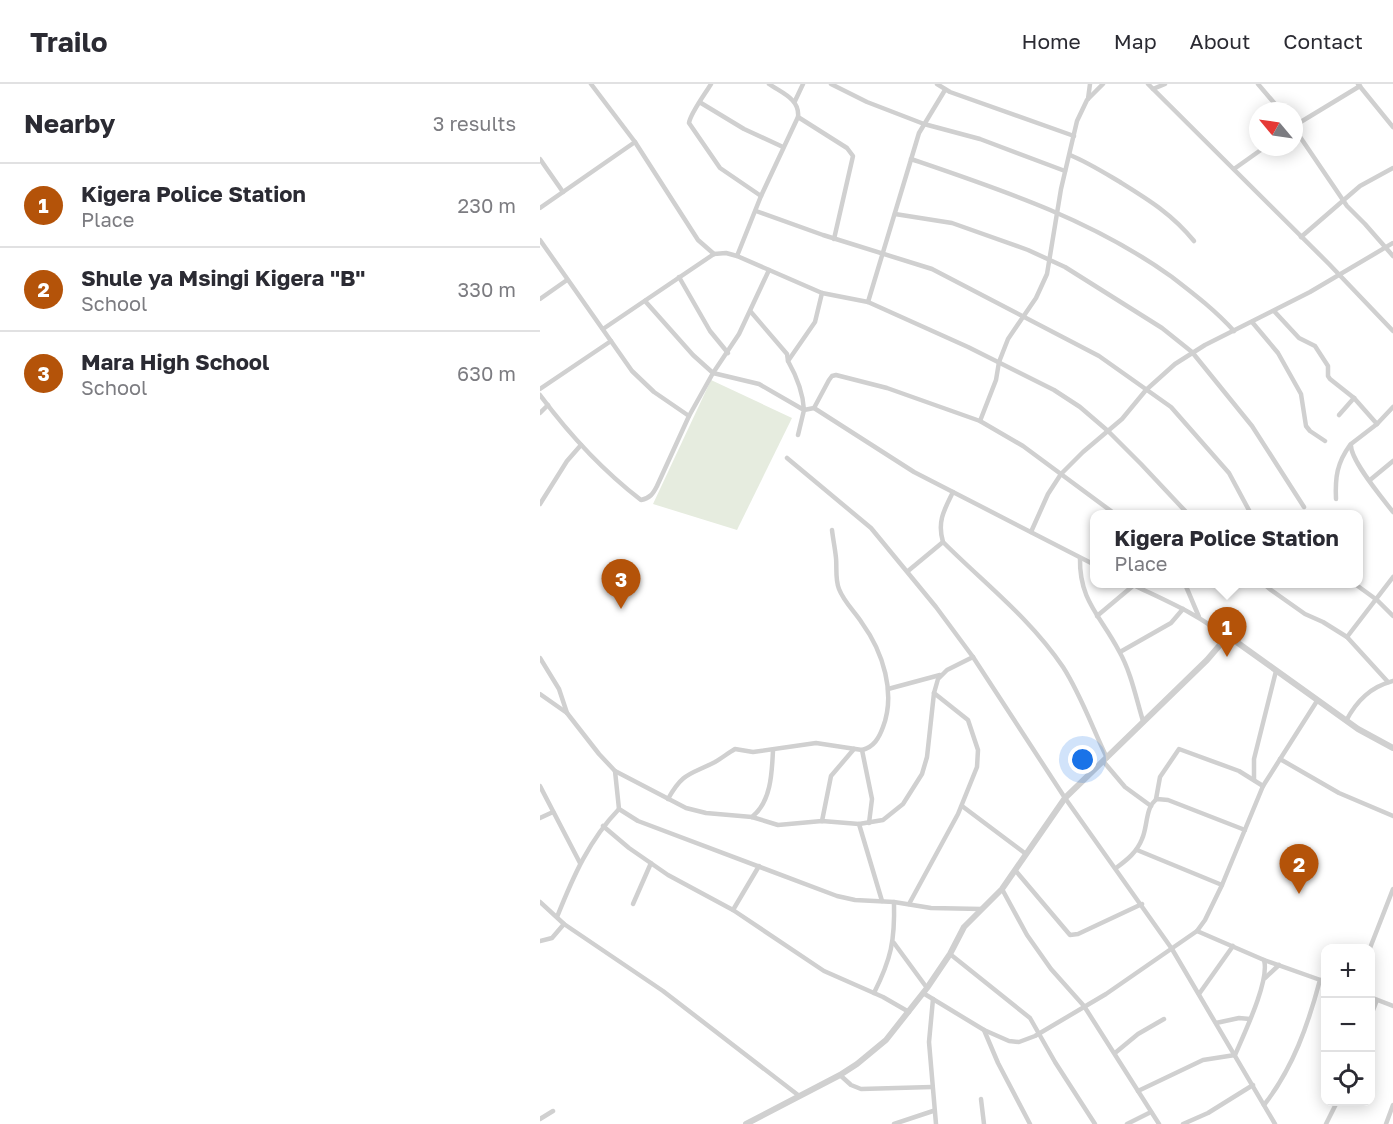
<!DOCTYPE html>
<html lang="en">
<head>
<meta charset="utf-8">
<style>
  :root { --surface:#fff; --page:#f7f7f7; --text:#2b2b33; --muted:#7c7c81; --line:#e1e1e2; --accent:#b45309 }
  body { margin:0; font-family:"Golos Text",sans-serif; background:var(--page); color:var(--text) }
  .controls { position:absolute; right:18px; bottom:18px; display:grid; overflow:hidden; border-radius:12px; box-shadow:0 3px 15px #0003 }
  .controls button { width:54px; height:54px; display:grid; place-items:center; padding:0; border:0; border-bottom:2px solid var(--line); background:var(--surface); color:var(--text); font:30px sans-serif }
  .compass { position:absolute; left:709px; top:18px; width:54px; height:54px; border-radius:50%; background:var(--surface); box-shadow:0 3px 15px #0003; rotate:299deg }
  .you { position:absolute; left:543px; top:676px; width:21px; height:21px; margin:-15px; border:4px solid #fff; border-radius:50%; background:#1a73e8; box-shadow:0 0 0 9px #1a73e833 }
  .badge { display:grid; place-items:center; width:39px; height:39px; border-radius:50%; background:var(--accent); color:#fff; font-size:20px; font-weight:700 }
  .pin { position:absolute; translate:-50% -50px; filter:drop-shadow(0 2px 3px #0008) }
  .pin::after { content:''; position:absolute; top:32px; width:21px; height:18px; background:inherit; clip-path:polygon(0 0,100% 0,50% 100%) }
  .popup { position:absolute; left:550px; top:426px; width:273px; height:78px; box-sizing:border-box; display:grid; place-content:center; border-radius:12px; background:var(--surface); filter:drop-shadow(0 2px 4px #0005); font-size:20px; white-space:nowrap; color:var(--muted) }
  .popup b { font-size:22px; color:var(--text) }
  .popup::after { content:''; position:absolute; left:50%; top:100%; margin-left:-12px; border:12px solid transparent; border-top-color:var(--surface) }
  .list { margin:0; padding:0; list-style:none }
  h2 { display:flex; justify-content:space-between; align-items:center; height:78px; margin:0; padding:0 24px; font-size:26px }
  h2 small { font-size:20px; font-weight:400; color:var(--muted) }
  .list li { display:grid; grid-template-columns:39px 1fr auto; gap:18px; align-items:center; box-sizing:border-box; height:84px; padding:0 24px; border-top:2px solid var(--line) }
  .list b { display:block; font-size:22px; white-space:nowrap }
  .list p { margin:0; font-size:20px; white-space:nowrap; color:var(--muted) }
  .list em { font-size:20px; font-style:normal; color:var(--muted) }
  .icon { flex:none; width:33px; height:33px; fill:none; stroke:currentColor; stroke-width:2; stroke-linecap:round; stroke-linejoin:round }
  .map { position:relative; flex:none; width:853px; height:1040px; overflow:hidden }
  header { display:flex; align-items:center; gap:36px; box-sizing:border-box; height:84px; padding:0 30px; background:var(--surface); border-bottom:2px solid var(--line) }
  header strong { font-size:28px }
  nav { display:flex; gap:33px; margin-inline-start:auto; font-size:21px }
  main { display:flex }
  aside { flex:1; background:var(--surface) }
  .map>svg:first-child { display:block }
  .green { fill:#e6ecdf }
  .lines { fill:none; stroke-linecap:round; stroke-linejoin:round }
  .minor { stroke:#d0d0d0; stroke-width:4.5 }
  .tertiary { stroke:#d0d0d0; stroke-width:6 }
</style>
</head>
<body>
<header>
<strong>Trailo</strong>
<nav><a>Home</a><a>Map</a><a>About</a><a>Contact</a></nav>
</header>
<main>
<aside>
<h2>Nearby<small>3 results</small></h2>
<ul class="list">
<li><span class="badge">1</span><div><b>Kigera Police Station</b><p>Place</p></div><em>230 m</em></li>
<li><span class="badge">2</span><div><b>Shule ya Msingi Kigera &quot;B&quot;</b><p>School</p></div><em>330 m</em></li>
<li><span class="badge">3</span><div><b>Mara High School</b><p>School</p></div><em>630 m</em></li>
</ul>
</aside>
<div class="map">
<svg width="853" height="1040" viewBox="0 0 853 1040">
  <rect width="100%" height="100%" fill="#fff"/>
  <polygon class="green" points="171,296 252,334 197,446 113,420"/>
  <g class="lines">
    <g class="minor">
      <polyline points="51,0 95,58 158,156 174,170"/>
      <path d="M 171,0 C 165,10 150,30 149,39 L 180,84 L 221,112"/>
      <polyline points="291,0 327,18 384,40 440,55 525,87"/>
      <polyline points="397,0 410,8 534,52"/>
      <polyline points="608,0 789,180 853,247"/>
      <polyline points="718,0 741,27"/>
      <polyline points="818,0 853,43"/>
      <polyline points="613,5 625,0"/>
      <polyline points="548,15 550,0"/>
      <polyline points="255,17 263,0"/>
      <polyline points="161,19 204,45 243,63"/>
      <polyline points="258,33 307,64 313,72 294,155"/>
      <polyline points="754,42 820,2"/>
      <polyline points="754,44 807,122 825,140 853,172"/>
      <path d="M 530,71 C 547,78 563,88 580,98 C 609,116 632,130 654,157"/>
      <polyline points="0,75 23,108"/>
      <path d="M 371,75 C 462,106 553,136 632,193 C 654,210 675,226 694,247"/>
      <polyline points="694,85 725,63"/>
      <polyline points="0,124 95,58"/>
      <polyline points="216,127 283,151 392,185 559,272 631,323 689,389 711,430"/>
      <polyline points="355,130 412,139 488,166 525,183 622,244 652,268 712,342 764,423"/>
      <polyline points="761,153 820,102 853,84"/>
      <polyline points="0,156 92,287 114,308 149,332"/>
      <path d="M 197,172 L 221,112 L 258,33 C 260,15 242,9 229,0"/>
      <polyline points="139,193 170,247 188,269"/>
      <path d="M 282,209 L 275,238 L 248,277 C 257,293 263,308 264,326 L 274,324 L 374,388 L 555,481"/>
      <polyline points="0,215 27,196"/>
      <polyline points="105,217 153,271 173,289 219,300 264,326 258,351"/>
      <polyline points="328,218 379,49 405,6"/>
      <polyline points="734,227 759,254 775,262 788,282 788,292 790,295 814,314 837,340"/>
      <polyline points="211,228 247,270 248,277"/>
      <polyline points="712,238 738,269 761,310 766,342 770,347 785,357"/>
      <polyline points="63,245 174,170 186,169 197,172 282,209 328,218 428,263 514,306 540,323 568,347 601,380 648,430"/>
      <polyline points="0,305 71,257"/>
      <path d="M 0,311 C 29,350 62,386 101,416 C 110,414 113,410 117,402 L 149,332 L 173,289 L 199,250 L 229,186"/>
      <path d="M 853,323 L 837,340 L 811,360 C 809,375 843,415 853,428"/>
      <polyline points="274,324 289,296 292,292 296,291 347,304 440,337 483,362 575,430"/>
      <polyline points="0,329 8,321"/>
      <polyline points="799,331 814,314"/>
      <polyline points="440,337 456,296 459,278 468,255 496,214 507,190 521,105 537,37 547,16 563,0"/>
      <polyline points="247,374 331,444 396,523 433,573 525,714 632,865 735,1040"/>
      <polyline points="830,396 853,377"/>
      <path d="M 413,408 C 404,426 397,438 403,458 C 444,499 490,534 523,583 C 541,611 552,643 567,674"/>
      <path d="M 796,415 C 795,393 797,379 810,361"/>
      <polyline points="0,420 27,377 41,361"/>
      <polyline points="491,448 508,410 521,390 543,368 582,335 606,306 635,280 665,261 770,208 853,159"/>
      <path d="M 540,474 C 539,517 561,532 579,567 C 591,588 596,614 603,637"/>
      <polyline points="368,487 403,458"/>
      <path d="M 591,500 C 624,516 659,530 687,554"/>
      <polyline points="645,500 659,533"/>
      <polyline points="724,500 731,506 765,530 783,538 807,553 848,598"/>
      <polyline points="815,500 837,516 853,532"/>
      <polyline points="557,532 594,501"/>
      <polyline points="807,553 853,493"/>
      <polyline points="580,568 631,539 643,525"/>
      <polyline points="0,574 19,605 27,629"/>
      <polyline points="348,605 400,591"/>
      <polyline points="0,610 27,629 59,670 75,687 79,725 98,737 297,812 315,816 354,818 391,824 442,825"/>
      <path d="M 806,637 C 817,616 831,603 853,597"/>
      <polyline points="322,666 332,715 329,739"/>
      <polyline points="740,675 799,709 853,732"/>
      <polyline points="563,677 585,703 611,722"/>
      <polyline points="75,687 146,724 166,729 212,733 238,741 282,737 319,740 343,736 363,720 382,690 387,673 394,609 398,595 407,586 433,573"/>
      <polyline points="714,696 714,675 736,587"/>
      <polyline points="0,702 40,779"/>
      <path d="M 128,715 C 143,688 150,691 175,678 C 182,674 188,669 195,665 L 213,668 L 276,659 L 322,666 C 334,663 339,654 343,643 C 356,609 343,568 322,539 C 315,528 304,518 299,505 C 295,495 297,484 296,474 C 295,464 293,455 292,446"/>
      <polyline points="616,715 620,693 639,665 699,687 723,702"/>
      <polyline points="422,722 486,770"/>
      <path d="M 212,733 C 231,718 232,689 233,666"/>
      <polyline points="0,734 13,728"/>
      <polyline points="282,737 291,692 314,665"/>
      <polyline points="319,740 342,817"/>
      <polyline points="63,742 89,764 128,791 193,826 284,887 343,913 369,928"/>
      <polyline points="597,766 682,801"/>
      <path d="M 576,784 C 587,776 597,768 602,755 C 608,742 605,723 617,715 L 628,716 L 705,746"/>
      <polyline points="475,786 530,851 538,850 602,820"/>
      <polyline points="462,805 487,851 511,885 544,922 619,1040"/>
      <polyline points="0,818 24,840 123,907 258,1011"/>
      <polyline points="93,820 111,779"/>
      <polyline points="369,820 418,730 437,683 438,666 428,636 394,609"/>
      <polyline points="193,826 219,782"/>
      <path d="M 17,833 C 33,793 49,756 79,725"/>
      <polyline points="657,847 665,836 682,801 723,702 777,617"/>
      <polyline points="0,857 12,854 24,840"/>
      <polyline points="354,859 387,904"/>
      <polyline points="830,864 853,805"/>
      <polyline points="410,870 490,934 515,978 555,1040"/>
      <polyline points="725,894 739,881"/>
      <path d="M 334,909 C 351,875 355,857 354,818"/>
      <polyline points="383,909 444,946 469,957 479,958 495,952 566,910 657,847 724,876 786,898"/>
      <polyline points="659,910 693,862"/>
      <polyline points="830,913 853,922"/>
      <polyline points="393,915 389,958 396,1040"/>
      <polyline points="830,934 837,916"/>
      <polyline points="676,939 699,934 710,935"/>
      <polyline points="444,946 458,979 490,1040"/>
      <polyline points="575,969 598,950 624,935"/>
      <polyline points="300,991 311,1001 321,1005 392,1003"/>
      <path d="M 598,1007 L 663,976 L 695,971 C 704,950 730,896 724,876"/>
      <polyline points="441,1015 444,1040"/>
      <path d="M 724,1021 C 753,984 768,941 780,896"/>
      <polyline points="0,1035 13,1027"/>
      <polyline points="354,1040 393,1027"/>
      <polyline points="587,1040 611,1028"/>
      <polyline points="643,1040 668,1029 713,1001"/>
      <polyline points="786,1040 797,1018"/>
      <polyline points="846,1040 853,1021"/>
    </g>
    <polyline class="tertiary" points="206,1040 300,991 317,980 346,956 387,904 410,870 424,843 462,805 525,714 667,576 685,555 691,554 818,645 853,664"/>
  </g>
</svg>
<div class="controls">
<button>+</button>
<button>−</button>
<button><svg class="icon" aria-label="locate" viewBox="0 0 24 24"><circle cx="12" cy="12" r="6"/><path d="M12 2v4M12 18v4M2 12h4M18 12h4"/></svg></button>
</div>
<svg class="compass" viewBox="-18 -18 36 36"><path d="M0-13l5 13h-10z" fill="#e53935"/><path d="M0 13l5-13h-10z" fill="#7c7c81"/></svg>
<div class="you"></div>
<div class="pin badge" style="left:687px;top:573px">1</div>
<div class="popup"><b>Kigera Police Station</b>Place</div>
<div class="pin badge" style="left:759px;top:810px">2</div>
<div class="pin badge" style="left:81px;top:525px">3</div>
</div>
</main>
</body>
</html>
